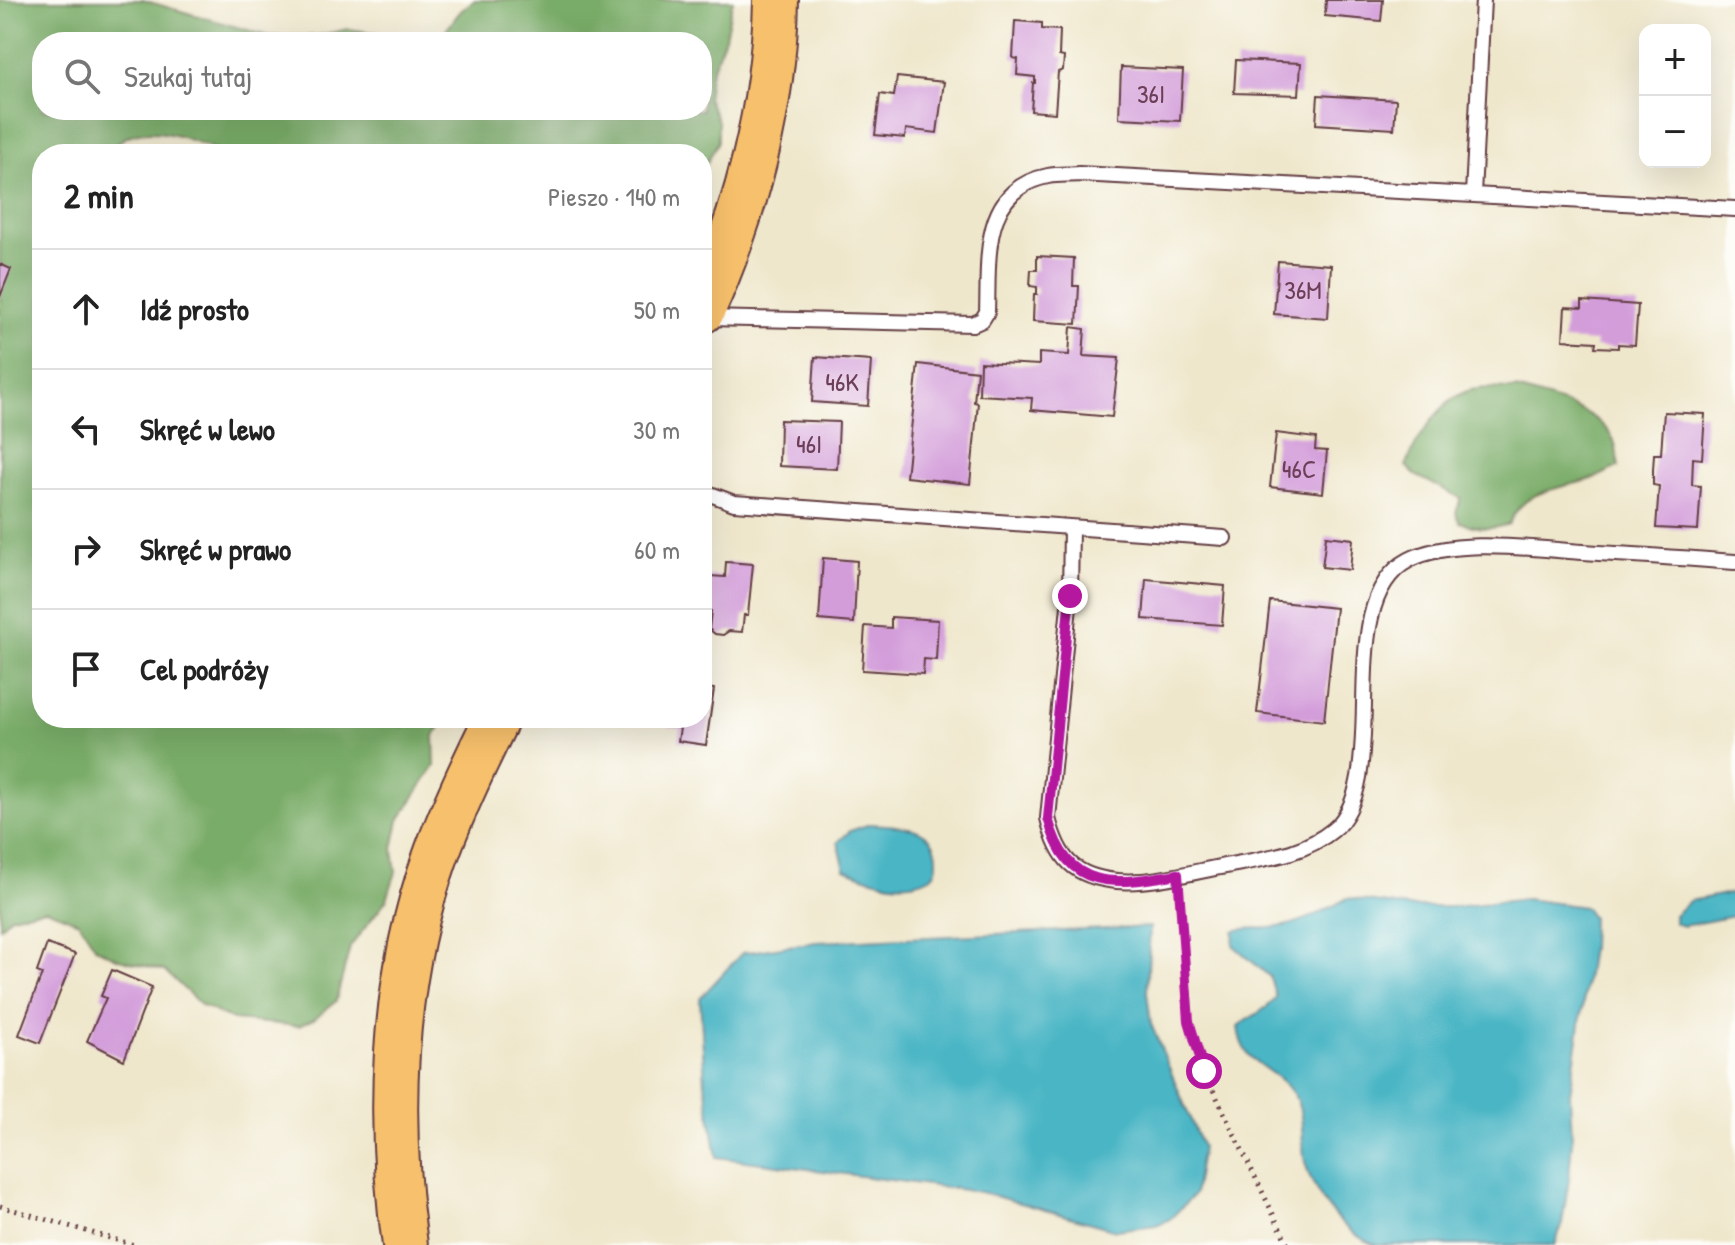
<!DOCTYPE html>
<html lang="pl">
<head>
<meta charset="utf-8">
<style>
  :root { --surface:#fff; --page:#f2f2f2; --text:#222; --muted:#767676; --line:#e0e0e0 }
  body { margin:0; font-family:"Patrick Hand",sans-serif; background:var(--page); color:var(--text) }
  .controls { position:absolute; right:24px; top:24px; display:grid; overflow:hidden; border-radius:16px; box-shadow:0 8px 32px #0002 }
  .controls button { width:72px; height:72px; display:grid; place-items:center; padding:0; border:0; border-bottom:2px solid var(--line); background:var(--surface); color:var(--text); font:40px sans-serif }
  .stop { position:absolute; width:24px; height:24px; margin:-18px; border:6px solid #b5179e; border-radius:50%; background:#fff }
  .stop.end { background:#b5179e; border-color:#fff; box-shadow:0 2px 8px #0008 }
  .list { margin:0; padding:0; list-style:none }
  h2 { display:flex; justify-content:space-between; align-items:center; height:104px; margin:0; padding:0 32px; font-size:34px }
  h2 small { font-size:26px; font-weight:400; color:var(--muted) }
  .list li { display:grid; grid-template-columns:52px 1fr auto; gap:24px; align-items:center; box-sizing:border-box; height:120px; padding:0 32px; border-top:2px solid var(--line) }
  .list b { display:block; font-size:30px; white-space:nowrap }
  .list em { font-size:26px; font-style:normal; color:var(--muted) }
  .icon { flex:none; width:44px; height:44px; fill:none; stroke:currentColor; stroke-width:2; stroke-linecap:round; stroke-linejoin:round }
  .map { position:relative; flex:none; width:1735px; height:1245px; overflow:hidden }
  .search { position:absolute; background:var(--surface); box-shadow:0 8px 32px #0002; left:32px; top:32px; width:680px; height:88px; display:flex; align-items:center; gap:20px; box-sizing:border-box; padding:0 28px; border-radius:32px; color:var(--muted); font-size:30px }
  .panel { position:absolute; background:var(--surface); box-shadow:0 8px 32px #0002; left:32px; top:144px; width:680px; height:584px; border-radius:32px }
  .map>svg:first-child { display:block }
  .forest { fill:#79ac68; stroke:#62664a; stroke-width:2 }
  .water { fill:#49b5c5; stroke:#4a6a78; stroke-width:2 }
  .building { fill:#d39dda }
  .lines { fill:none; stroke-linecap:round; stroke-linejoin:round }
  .lane-casing { stroke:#633d43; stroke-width:18 }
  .primary-casing { stroke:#633d43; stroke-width:48 }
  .path { stroke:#633d43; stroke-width:5; stroke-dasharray:2 6; stroke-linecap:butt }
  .lane { stroke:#fff; stroke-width:14 }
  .primary { stroke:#f7c06c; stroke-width:44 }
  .route { stroke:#b5179e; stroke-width:10 }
  .labels { text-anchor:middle; stroke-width:6; stroke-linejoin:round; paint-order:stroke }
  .number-label { font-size:26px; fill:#6c3e57 }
</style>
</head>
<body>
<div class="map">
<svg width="1735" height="1245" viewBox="0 0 1735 1245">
  <rect width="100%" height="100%" fill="#fdfcf7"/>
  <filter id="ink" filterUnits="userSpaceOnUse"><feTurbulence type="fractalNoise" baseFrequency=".0125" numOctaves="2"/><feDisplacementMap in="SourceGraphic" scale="16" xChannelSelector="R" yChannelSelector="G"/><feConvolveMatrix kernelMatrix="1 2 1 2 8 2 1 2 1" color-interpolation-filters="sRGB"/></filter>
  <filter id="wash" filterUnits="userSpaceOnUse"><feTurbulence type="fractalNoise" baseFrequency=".006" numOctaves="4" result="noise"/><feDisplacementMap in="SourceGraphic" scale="32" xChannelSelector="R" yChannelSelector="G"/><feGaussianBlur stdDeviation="1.8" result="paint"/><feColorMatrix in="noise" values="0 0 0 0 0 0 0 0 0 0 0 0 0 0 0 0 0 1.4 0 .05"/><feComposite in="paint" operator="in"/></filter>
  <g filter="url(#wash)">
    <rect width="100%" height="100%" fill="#efe7cc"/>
    <g class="forest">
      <path d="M 0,0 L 143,0 L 268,36 L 316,36 L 348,29 L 378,33 L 402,42 L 42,42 L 42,110 L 702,110 L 702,42 L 409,42 C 460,38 442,20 475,0 L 733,0 L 725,37 L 710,75 L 707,98 L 718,121 L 718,141 L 702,173 L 702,154 L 226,154 C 190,139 134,113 108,154 L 42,154 L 42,718 L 369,718 L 403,727 L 414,718 L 446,718 L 434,736 L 435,766 L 399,820 L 393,849 L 396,872 L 387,899 L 350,947 L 336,1001 L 314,1019 L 299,1026 L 233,1020 L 201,1005 L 165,971 L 119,959 L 96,948 L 79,922 L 46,909 L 11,916 L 0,927 Z"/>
      <path d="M 1516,389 C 1548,399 1598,407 1614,441 C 1617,448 1617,459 1619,466 C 1611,470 1603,475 1595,478 C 1562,489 1524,487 1509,524 C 1490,530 1479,529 1460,522 L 1456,513 L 1461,498 L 1415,475 L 1406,466 C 1416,440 1439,403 1465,392 C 1478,386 1501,389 1516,389 Z"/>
    </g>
    <g class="water">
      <path d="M 870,824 C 897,826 938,824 937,861 C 937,867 936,873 930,877 C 905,891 868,879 845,869 L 838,842 L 850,831 Z"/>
      <polygon points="1735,892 1735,916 1683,926 1674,923 1674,915 1690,901"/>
      <path d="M 1348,898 L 1407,907 L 1453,907 L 1526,899 L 1584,907 L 1592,918 L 1591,947 L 1570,1094 L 1572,1139 L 1569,1179 L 1562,1224 L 1555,1245 L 1375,1245 C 1343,1232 1314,1197 1305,1162 C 1300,1141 1306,1115 1294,1095 C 1275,1065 1241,1068 1238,1026 C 1251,1016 1266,1011 1276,998 L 1270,977 L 1233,945 L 1234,931 C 1250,926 1263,930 1278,927 C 1304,923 1325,910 1348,898 Z"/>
      <polygon points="1150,927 1147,992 1151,1024 1202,1147 1194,1195 1170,1219 1156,1225 1116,1230 980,1192 717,1157 705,1084 700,998 742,953 816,942"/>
    </g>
    <g id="blocks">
      <g class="building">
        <polygon points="1326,0 1383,0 1381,21 1325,16"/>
        <polygon points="1015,21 1042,23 1042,29 1060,30 1059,56 1064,57 1063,70 1058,72 1055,113 1031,111 1033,83 1035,83 1035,77 1017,75 1018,59 1013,58"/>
        <polygon points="1236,60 1301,63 1299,95 1234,93"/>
        <polygon points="1121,67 1183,70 1180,121 1119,118"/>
        <polygon points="897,77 944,82 937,133 906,129 905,138 875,135 880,94 894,96"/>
        <polygon points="1318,95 1396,100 1394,129 1316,124"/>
        <polygon points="1037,256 1074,258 1073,286 1079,286 1077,324 1033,321 1034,294 1037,294 1037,287 1030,286 1031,270 1037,270"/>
        <polygon points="1278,261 1331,265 1328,318 1274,314"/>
        <polygon points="0,264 11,269 0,297"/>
        <polygon points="1582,301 1638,305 1635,345 1618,344 1618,348 1595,347 1596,342 1563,340 1565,307 1582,308"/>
        <polygon points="1071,327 1085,329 1083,356 1119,358 1112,417 1031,410 1032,398 979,395 980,362 1039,365 1039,353 1069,355"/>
        <polygon points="815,357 871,361 868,406 812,402"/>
        <polygon points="918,364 977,371 974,402 978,403 970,484 906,477"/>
        <polygon points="1664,412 1705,414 1702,459 1693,458 1692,485 1701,486 1698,530 1656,528 1659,486 1653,485 1653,470 1654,454 1661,454"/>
        <polygon points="780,420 839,422 837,469 779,466"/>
        <polygon points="1276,433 1316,438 1315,450 1327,451 1323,493 1270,487"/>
        <polygon points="1326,536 1353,539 1350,570 1322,567"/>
        <polygon points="823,558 857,561 854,623 819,620"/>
        <polygon points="726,562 753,564 748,615 744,615 742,632 729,631 723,635 715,634 709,629 711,611 706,610 702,604 702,596 708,593 709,576 725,577"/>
        <polygon points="1146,579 1225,586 1222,625 1143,619"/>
        <polygon points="1270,601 1336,608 1324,721 1257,713"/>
        <polygon points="891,617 938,620 936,660 924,659 923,674 862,670 865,626 891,628"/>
        <polygon points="702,687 714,689 706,745 678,741 680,728 667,726 668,718 702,718"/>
        <polygon points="47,944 75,954 40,1043 19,1035 42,974 37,972"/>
        <polygon points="112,970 152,987 124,1060 87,1041 106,998 101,996"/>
      </g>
    </g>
  </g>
  <g filter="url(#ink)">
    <use href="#blocks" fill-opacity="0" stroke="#633d43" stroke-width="2"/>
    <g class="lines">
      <g class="lane-casing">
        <g id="lane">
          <polyline points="1473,194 1483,0"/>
          <path d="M 706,318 L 973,324 L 982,320 L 987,312 C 989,260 980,189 1048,176 C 1058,174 1069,175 1079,174 L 1735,209"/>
          <polyline points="702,491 734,503 1224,538"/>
          <path d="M 1071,528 L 1070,596 L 1048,818 C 1058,859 1074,877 1117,881 C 1154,884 1195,871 1231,865 C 1267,858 1304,854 1333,830 C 1395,779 1329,602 1409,560 C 1453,537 1535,549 1583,552 C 1634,555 1684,558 1735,562"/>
        </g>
      </g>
      <g class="primary-casing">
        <g id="primary">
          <path d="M 702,311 C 746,214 774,106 776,0"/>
          <path d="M 405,1245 C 387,1117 392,981 435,858 C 452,810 474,764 497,718"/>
        </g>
      </g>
      <g class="path">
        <polyline points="1179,895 1189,1021 1204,1071 1288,1245"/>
        <polyline points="0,1206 134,1245"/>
      </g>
      <use href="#lane" class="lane"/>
      <use href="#primary" class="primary"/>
    </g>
  </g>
  <g class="lines" filter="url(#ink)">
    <path class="route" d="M 1070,596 L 1048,818 C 1067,893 1115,885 1178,874 L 1189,1021 L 1204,1071"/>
  </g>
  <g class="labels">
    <g class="number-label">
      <text x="1151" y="103">36I</text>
      <text x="1303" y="299">36M</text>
      <text x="842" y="391">46K</text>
      <text x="809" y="453">46I</text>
      <text x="1299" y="478">46C</text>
    </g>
  </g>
</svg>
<div class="controls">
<button>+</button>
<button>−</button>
</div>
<div class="stop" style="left:1204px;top:1071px"></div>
<div class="stop end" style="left:1070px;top:596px"></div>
<div class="search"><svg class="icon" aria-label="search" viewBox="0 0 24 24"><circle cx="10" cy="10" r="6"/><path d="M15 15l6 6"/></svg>Szukaj tutaj</div>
<section class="panel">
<h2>2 min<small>Pieszo · 140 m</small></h2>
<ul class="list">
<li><svg class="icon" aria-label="ahead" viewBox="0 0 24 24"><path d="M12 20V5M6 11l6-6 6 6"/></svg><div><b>Idź prosto</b></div><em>50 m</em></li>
<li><svg class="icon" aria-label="left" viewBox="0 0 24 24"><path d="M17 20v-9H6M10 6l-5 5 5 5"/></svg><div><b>Skręć w lewo</b></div><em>30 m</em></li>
<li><svg class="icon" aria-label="right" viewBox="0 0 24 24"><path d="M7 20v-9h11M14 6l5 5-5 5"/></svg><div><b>Skręć w prawo</b></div><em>60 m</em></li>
<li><svg class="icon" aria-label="arrive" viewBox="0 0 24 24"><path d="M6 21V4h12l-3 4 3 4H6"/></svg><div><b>Cel podróży</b></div></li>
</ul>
</section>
</div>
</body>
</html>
